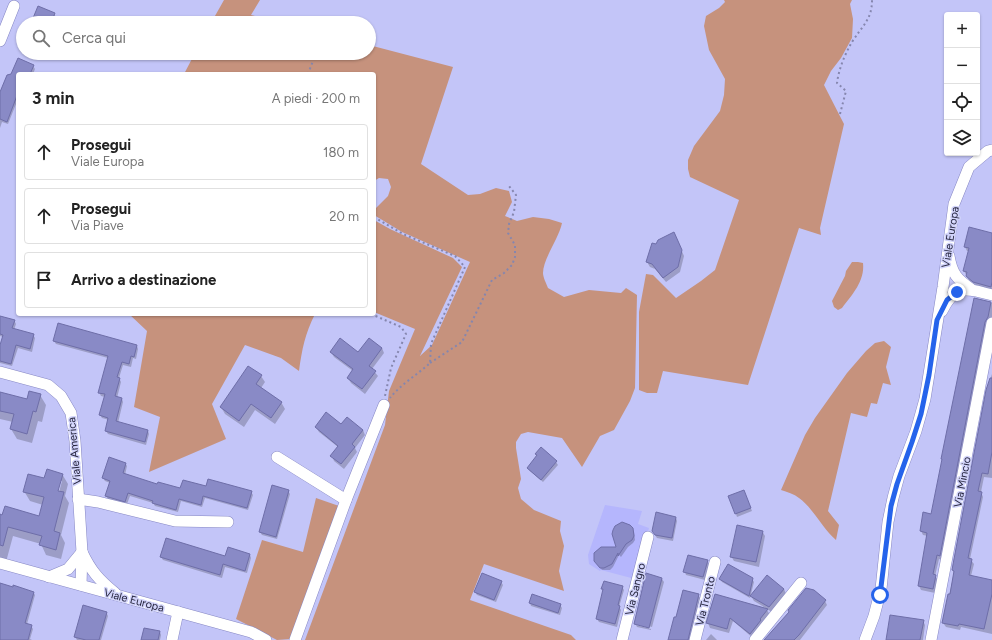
<!DOCTYPE html>
<html lang="it">
<head>
<meta charset="utf-8">
<style>
  :root { --surface:#fff; --page:#f2f2f2; --text:#222; --muted:#767676; --line:#e0e0e0 }
  body { margin:0; font-family:Figtree,sans-serif; background:var(--page); color:var(--text) }
  .controls { position:absolute; right:12px; top:12px; display:grid; overflow:hidden; border-radius:4px; box-shadow:0 1px 3px #0004 }
  .controls button { width:36px; height:36px; display:grid; place-items:center; padding:0; border:0; border-bottom:1px solid var(--line); background:var(--surface); color:var(--text); font:20px sans-serif }
  .stop { position:absolute; width:12px; height:12px; margin:-9px; border:3px solid #2563eb; border-radius:50%; background:#fff }
  .stop.end { background:#2563eb; border-color:#fff; box-shadow:0 1px 4px #0008 }
  .list { margin:0; padding:0; list-style:none }
  h2 { display:flex; justify-content:space-between; align-items:center; height:52px; margin:0; padding:0 16px; font-size:17px }
  h2 small { font-size:13px; font-weight:400; color:var(--muted) }
  .list li { display:grid; grid-template-columns:26px 1fr auto; gap:12px; align-items:center; box-sizing:border-box; height:56px; margin:0 8px 8px; padding:0 8px; border:1px solid var(--line); border-radius:4px }
  .list b { display:block; font-size:15px; white-space:nowrap }
  .list p { margin:0; font-size:13px; white-space:nowrap; color:var(--muted) }
  .list em { font-size:13px; font-style:normal; color:var(--muted) }
  .icon { flex:none; width:22px; height:22px; fill:none; stroke:currentColor; stroke-width:2; stroke-linecap:round; stroke-linejoin:round }
  .map { position:relative; flex:none; width:992px; height:640px; overflow:hidden }
  .search { position:absolute; background:var(--surface); box-shadow:0 1px 3px #0004; left:16px; top:16px; width:360px; height:44px; display:flex; align-items:center; gap:10px; box-sizing:border-box; padding:0 14px; border-radius:22px; color:var(--muted); font-size:15px }
  .panel { position:absolute; background:var(--surface); box-shadow:0 1px 3px #0004; left:16px; top:72px; width:360px; height:244px; border-radius:4px }
  .map>svg:first-child { display:block }
  .built { fill:#b5b6fd }
  .green { fill:#c6927d }
  .shadow { fill:#0003; fill-rule:evenodd }
  .building { fill:#898ac6; stroke:#6e6ea8 }
  .lines { fill:none; stroke-linecap:round; stroke-linejoin:round }
  .minor-casing { stroke:#8788c4; stroke-width:12 }
  .path { stroke:#8586ae; stroke-width:2; stroke-dasharray:2 3; stroke-linecap:butt }
  .minor { stroke:#fff; stroke-width:11 }
  .route { stroke:#2563eb; stroke-width:5 }
  .labels { text-anchor:middle; stroke-width:3; stroke-linejoin:round; paint-order:stroke }
  .street-label { font-size:11px; fill:#25253d; stroke:#d1d3fa }
</style>
</head>
<body>
<div class="map">
<svg width="992" height="640" viewBox="0 0 992 640">
  <rect width="100%" height="100%" fill="#c3c5f8"/>
  <polygon class="built" points="605,505 642,511 638,524 649,528 635,579 601,570 600,571 589,564 588,555"/>
  <g class="green">
    <polygon points="224,0 260,0 251,15 283,23 211,23"/>
    <polygon points="724,0 852,0 850,4 853,19 852,38 841,58 831,71 824,85 844,124 820,228 821,235 799,228 748,385 663,371 657,393 647,393 639,390 639,312 646,274 653,275 676,298 701,281 715,270 739,200 690,177 688,169 688,160 694,146 720,111 724,95 725,79 709,50 704,26 706,16 719,8 725,2"/>
    <path d="M 369,45 L 453,67 L 421,164 L 468,195 L 480,194 L 496,188 L 509,191 L 512,202 L 505,216 L 517,221 L 533,217 L 549,219 L 562,223 C 559,238 543,259 543,273 C 543,277 546,283 548,288 L 564,297 L 589,290 L 621,293 L 626,288 L 637,295 L 635,388 L 630,401 L 614,430 L 600,436 L 582,467 L 562,438 L 528,432 L 521,434 L 516,442 L 516,448 L 521,479 L 518,488 L 521,499 L 534,510 L 561,521 L 560,531 L 564,546 L 559,571 L 564,591 L 484,564 L 470,600 L 571,635 L 576,640 L 305,640 L 385,425 L 389,391 L 415,329 L 374,312 L 374,220 L 390,229 L 453,258 L 462,267 L 420,356 L 432,345 L 470,262 L 402,232 L 374,215 L 374,210 L 388,196 L 391,187 L 388,179 L 379,178 L 374,181 L 374,74 L 184,74 L 195,53 L 369,53 Z"/>
    <path d="M 852,262 L 858,262 L 863,263 C 865,281 852,295 842,308 L 838,310 L 834,307 L 832,301 L 845,276 L 846,271 Z"/>
    <path d="M 129,314 L 315,314 C 305,334 302,349 299,371 L 281,358 L 245,345 L 212,404 L 226,439 L 149,472 L 160,417 L 134,407 L 147,331 Z"/>
    <path d="M 884,341 L 891,347 L 886,367 L 891,385 L 883,383 L 877,404 L 871,403 L 867,417 L 851,413 L 828,511 L 839,525 L 836,540 C 822,528 813,508 799,498 C 794,494 787,492 781,490 L 805,435 L 815,418 L 847,373 L 866,351 L 875,343 Z"/>
    <polygon points="316,498 339,506 291,639 277,640 236,619 262,540 303,552"/>
  </g>
  <g class="shadow">
    <polygon points="54,14 56,17 53,23 32,23"/>
    <polygon points="33,66 35,69 33,74 18,74 18,99 8,124 2,122 0,128 0,94 7,76"/>
    <polygon points="992,234 992,291 980,288 969,280 964,271 969,251 967,251 965,247"/>
    <polygon points="676,238 684,256 680,272 666,282 655,269 650,267 647,262 657,246"/>
    <polygon points="975,299 992,303 992,321 942,560 939,559 935,576 938,580 935,593 921,590 919,586 928,536 923,535 921,531 924,513 932,515 943,461 942,459"/>
    <polygon points="0,317 14,320 16,324 14,330 33,335 35,338 32,352 18,348 12,366 0,363 0,349 3,337 0,336"/>
    <polygon points="54,341 137,346 138,349 136,359 133,358 131,367 123,365 119,378 121,382 117,398 122,399 123,402 118,423 148,431 149,434 146,445 108,434 106,431 109,420 102,418 100,415 105,397 101,396 99,392 108,358 56,344"/>
    <polygon points="382,348 384,353 372,369 378,376 365,394 351,383 348,378 353,371 334,357 331,352 359,353"/>
    <polygon points="992,374 992,478 984,477 981,492 983,497 970,559 974,564 971,576 992,581 992,634 961,627 960,630 946,627 943,623 954,573 953,570 987,390"/>
    <polygon points="261,376 265,382 261,388 281,402 285,409 275,424 255,410 244,427 225,414 221,407"/>
    <polygon points="0,393 28,400 40,395 46,405 42,422 38,421 32,443 17,439 11,429 13,422 0,419"/>
    <polygon points="341,425 363,430 365,435 355,448 357,452 344,469 334,461 332,456 338,447 319,432 316,427"/>
    <polygon points="538,456 556,462 558,465 543,482 530,471 528,468"/>
    <polygon points="125,463 127,466 125,475 158,486 181,490 251,492 253,495 248,510 205,498 202,507 181,501 178,512 155,506 153,503 130,496 127,504 108,499 106,496 110,483 105,481 103,478"/>
    <path d="M 62,474 L 68,484 L 65,496 L 69,503 L 61,535 L 65,543 L 61,559 L 46,555 L 41,544 L 13,536 L 6,562 L 0,560 L 0,515 L 40,517 L 43,505 L 30,501 L 24,491 L 45,480 ZM 60,481 L 62,481 L 58,496 L 56,496 Z"/>
    <polygon points="288,491 290,494 277,539 262,535 260,532"/>
    <polygon points="744,492 752,511 737,517 736,514"/>
    <polygon points="676,518 677,521 673,541 657,538 655,535"/>
    <polygon points="632,529 634,532 635,540 633,543 628,547 621,557 619,555 613,567 610,570 602,570 595,561 594,557 598,550 601,548 617,547"/>
    <polygon points="762,531 765,536 759,567 734,561 731,556"/>
    <polygon points="250,555 251,558 247,573 225,567 222,578 163,560 161,557 226,558"/>
    <polygon points="707,561 709,564 705,580 686,575 685,572"/>
    <polygon points="662,579 664,582 652,627 636,623 636,625 635,624"/>
    <polygon points="720,579 752,579 754,582 750,598 722,582"/>
    <polygon points="501,582 503,585 496,602 477,595 475,592"/>
    <polygon points="0,585 33,592 35,595 27,624 31,626 33,629 30,639 32,640 0,640"/>
    <polygon points="622,587 624,590 619,607 621,610 617,627 599,622 597,619 604,591 602,589"/>
    <polygon points="784,589 786,594 772,612 754,601 751,596"/>
    <polygon points="698,595 701,599 692,640 669,640"/>
    <polygon points="716,595 767,610 770,615 753,638 733,621 729,633 710,628 708,623"/>
    <polygon points="825,601 827,605 800,640 766,640 790,612"/>
    <polygon points="530,603 560,605 562,608 560,615 531,606"/>
    <polygon points="106,612 108,616 101,640 77,640 75,637"/>
    <polygon points="923,621 925,625 923,640 887,640"/>
    <polygon points="636,625 651,629 651,630 637,627"/>
    <polygon points="160,632 161,635 160,640 142,640"/>
    <polygon points="711,634 717,640 706,640"/>
  </g>
  <g class="building">
    <polygon points="38,6 55,13 51,23 31,23"/>
    <polygon points="18,58 34,65 30,74 18,74 18,93 7,122 0,119 0,92 7,75 11,74"/>
    <polygon points="969,227 992,233 992,282 991,287 973,282 966,276 967,272 963,271 969,248 964,247"/>
    <polygon points="674,232 682,250 678,267 663,278 652,264 646,262 652,243 656,244 658,240"/>
    <polygon points="974,298 991,302 988,317 985,322 940,556 937,555 933,574 936,575 933,589 918,586 927,533 920,531 923,512 931,514 942,459 941,459"/>
    <polygon points="0,316 15,320 12,328 34,334 30,349 16,345 11,364 0,361 0,345 3,335 0,334"/>
    <polygon points="58,323 137,345 134,357 131,356 129,364 122,362 117,377 120,378 115,396 122,398 116,421 148,430 145,442 105,431 108,418 99,415 105,394 98,393 108,356 53,341"/>
    <polygon points="340,338 358,352 369,338 382,348 369,366 376,371 362,389 347,378 353,369 330,352"/>
    <polygon points="248,366 262,375 256,384 282,402 271,418 251,404 239,421 220,407"/>
    <polygon points="990,378 992,378 992,452 988,474 982,473 978,491 982,492 968,558 972,559 969,575 992,580 992,594 984,629 959,624 958,626 942,623 948,594 950,594 954,571 952,570 954,559 986,390"/>
    <polygon points="29,391 41,394 36,412 33,411 27,434 10,429 14,414 0,411 0,392 27,399"/>
    <polygon points="326,412 341,424 347,417 363,430 352,444 355,447 341,464 330,456 338,446 315,427"/>
    <polygon points="541,447 557,461 541,480 527,468 537,455 535,454"/>
    <polygon points="109,457 126,463 123,473 157,484 158,482 180,488 183,480 206,486 208,479 252,491 247,508 203,496 201,505 179,499 176,510 152,503 153,501 128,493 125,502 105,496 110,481 102,478"/>
    <polygon points="47,469 63,474 58,491 64,492 54,531 60,533 56,550 39,545 42,536 8,527 3,546 0,545 0,514 2,515 5,506 39,516 44,497 23,492 28,474 44,478"/>
    <polygon points="272,485 289,490 276,537 259,532"/>
    <polygon points="744,490 751,508 735,514 728,496"/>
    <polygon points="656,512 676,517 672,538 655,535 652,531"/>
    <polygon points="622,522 630,525 633,528 634,536 632,540 626,544 618,556 618,553 612,564 604,568 600,568 594,561 594,553 601,547 616,547 612,534 613,530 615,526"/>
    <polygon points="737,525 763,531 756,562 730,557"/>
    <polygon points="166,538 225,556 228,547 250,554 245,571 223,564 220,575 160,557"/>
    <polygon points="688,555 708,560 703,577 683,572"/>
    <polygon points="728,564 753,578 749,596 719,579"/>
    <polygon points="482,573 502,581 494,600 474,592"/>
    <polygon points="646,573 662,578 649,628 634,624"/>
    <polygon points="767,575 784,589 769,607 750,596"/>
    <polygon points="604,581 623,586 618,605 620,606 615,624 596,619 603,589 601,589"/>
    <polygon points="0,583 13,587 13,585 34,592 25,623 32,625 28,640 0,640"/>
    <polygon points="806,588 814,590 826,600 799,635 794,640 764,640 789,612 788,610"/>
    <polygon points="683,590 699,594 688,640 668,640 674,617 676,617"/>
    <polygon points="532,594 561,604 558,613 529,603"/>
    <polygon points="715,594 747,603 768,609 760,619 761,620 750,634 730,618 727,629 706,623"/>
    <polygon points="83,605 107,612 99,640 86,640 74,637"/>
    <polygon points="890,615 924,620 920,640 886,640"/>
    <polygon points="144,628 160,631 158,640 141,640"/>
  </g>
  <g class="lines">
    <g class="minor-casing">
      <g id="minor">
        <polyline points="0,41 14,6"/>
        <path d="M 949,256 C 952,274 957,279 971,289"/>
        <path d="M 942,311 C 955,284 967,288 992,295"/>
        <polyline points="0,372 48,385 61,396 71,413 75,441 82,552 81,585"/>
        <polyline points="277,457 346,500 295,640"/>
        <polyline points="78,499 98,502 175,521 228,522"/>
        <polyline points="346,500 384,405"/>
        <path d="M 82,552 C 91,571 99,580 115,593"/>
        <polyline points="0,563 251,632 266,640"/>
        <polyline points="49,577 68,569 82,552"/>
        <polyline points="172,640 178,612"/>
        <polyline points="622,640 648,537"/>
        <polyline points="695,640 715,562"/>
        <polyline points="755,640 801,583"/>
        <polyline points="865,640 874,616 881,589 888,522 893,498 899,476 916,431 925,399 943,287 954,204 969,167 988,151 992,150"/>
        <polyline points="931,640 992,323"/>
      </g>
    </g>
    <g class="path">
      <polyline points="308,74 316,53"/>
      <path d="M 840,114 L 846,91 L 837,83 C 839,68 845,54 852,42 C 862,26 872,20 872,0"/>
      <path d="M 374,217 L 403,234 L 455,256 L 465,267 L 431,344 L 430,363 C 417,375 401,384 390,398"/>
      <polyline points="371,314 401,327 406,334 391,368 385,396"/>
      <polyline points="430,363 462,342 492,280 504,273 512,265 515,257 515,245 508,233 509,224 514,212 516,195 509,186"/>
    </g>
    <use href="#minor" class="minor"/>
  </g>
  <g class="lines">
    <polyline class="route" points="880,595 891,506 897,484 912,442 921,414 929,375 937,320 947,300 957,292"/>
  </g>
  <g class="labels">
    <g class="street-label">
      <text transform="translate(950 237) rotate(-81)" y="4">Viale Europa</text>
      <text transform="translate(74 451) rotate(-95)" y="4">Viale America</text>
      <text transform="translate(962 482) rotate(-79)" y="4">Via Mincio</text>
      <text transform="translate(635 589) rotate(-76)" y="4">Via Sangro</text>
      <text transform="translate(134 600) rotate(15)" y="4">Viale Europa</text>
      <text transform="translate(705 601) rotate(-76)" y="4">Via Tronto</text>
    </g>
  </g>
</svg>
<div class="controls">
<button>+</button>
<button>−</button>
<button><svg class="icon" aria-label="locate" viewBox="0 0 24 24"><circle cx="12" cy="12" r="6"/><path d="M12 2v4M12 18v4M2 12h4M18 12h4"/></svg></button>
<button><svg class="icon" aria-label="layers" viewBox="0 0 24 24"><path d="M12 4l9 5-9 5-9-5zM3 14l9 5 9-5"/></svg></button>
</div>
<div class="stop" style="left:880px;top:595px"></div>
<div class="stop end" style="left:957px;top:292px"></div>
<div class="search"><svg class="icon" aria-label="search" viewBox="0 0 24 24"><circle cx="10" cy="10" r="6"/><path d="M15 15l6 6"/></svg>Cerca qui</div>
<section class="panel">
<h2>3 min<small>A piedi · 200 m</small></h2>
<ul class="list">
<li><svg class="icon" aria-label="ahead" viewBox="0 0 24 24"><path d="M12 20V5M6 11l6-6 6 6"/></svg><div><b>Prosegui</b><p>Viale Europa</p></div><em>180 m</em></li>
<li><svg class="icon" aria-label="ahead" viewBox="0 0 24 24"><path d="M12 20V5M6 11l6-6 6 6"/></svg><div><b>Prosegui</b><p>Via Piave</p></div><em>20 m</em></li>
<li><svg class="icon" aria-label="arrive" viewBox="0 0 24 24"><path d="M6 21V4h12l-3 4 3 4H6"/></svg><div><b>Arrivo a destinazione</b></div></li>
</ul>
</section>
</div>
</body>
</html>
